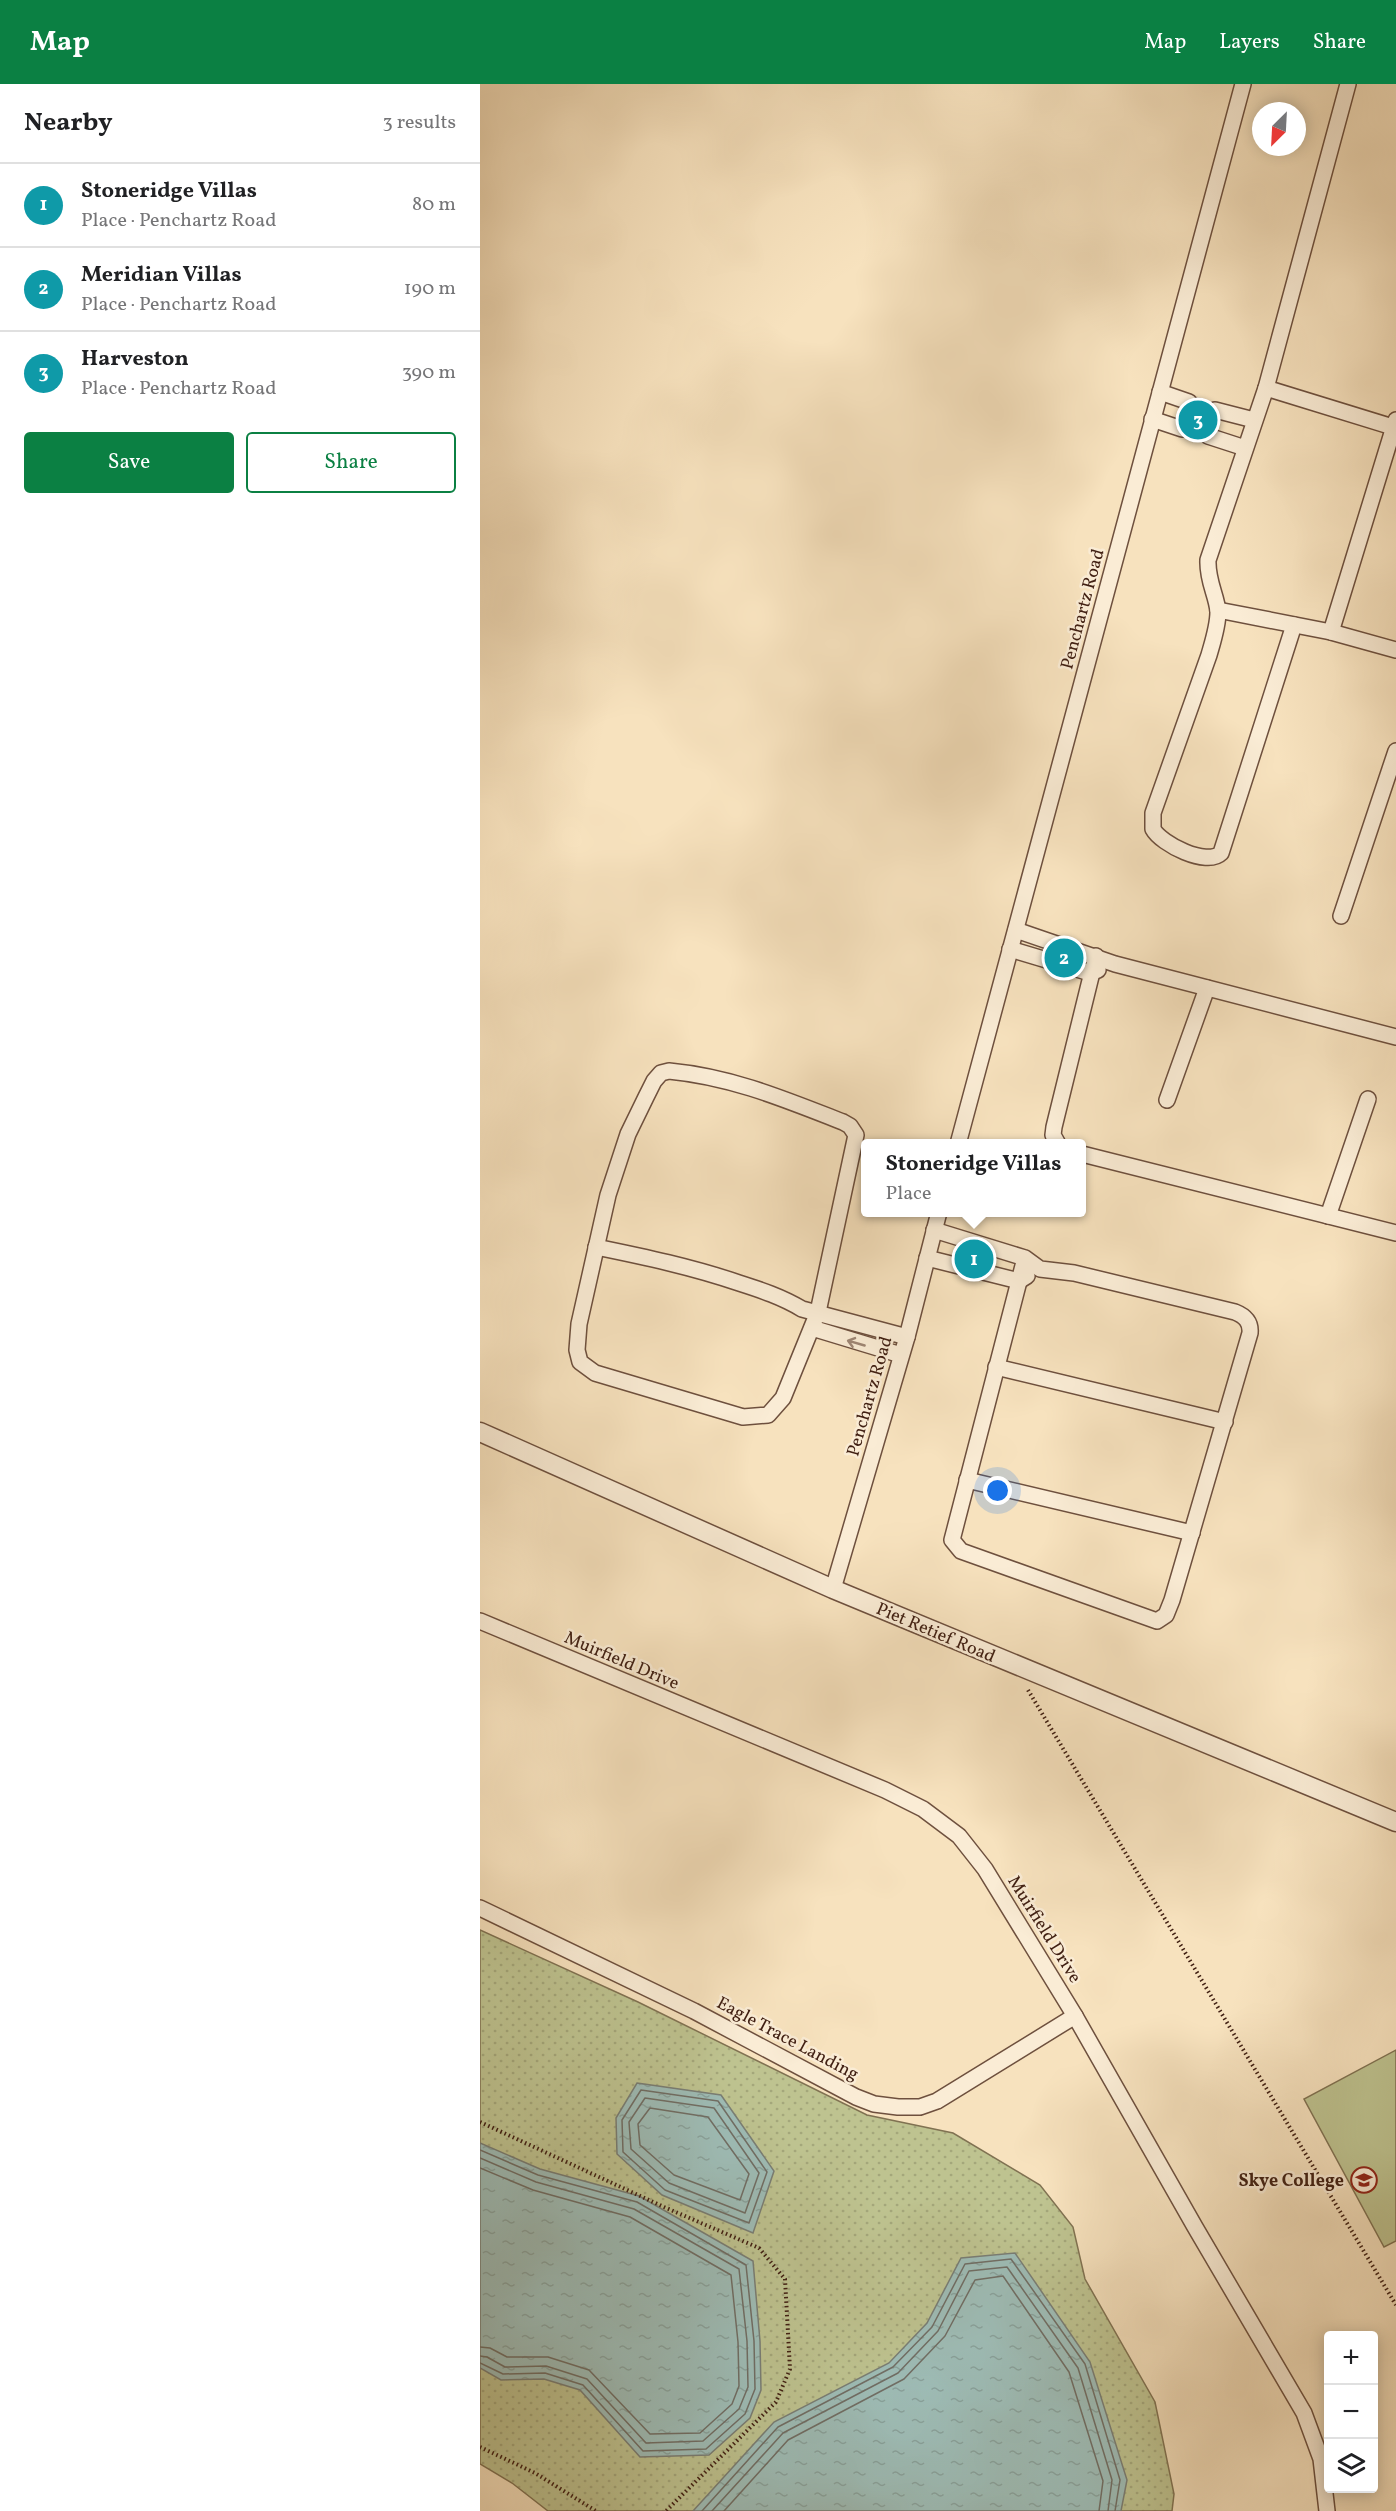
<!DOCTYPE html>
<html lang="en">
<head>
<meta charset="utf-8">
<style>
  :root { --surface:#fff; --page:#f6f6f6; --text:#202124; --muted:#757577; --line:#e0e0e0; --accent:#0b8043 }
  body { margin:0; font-family:Vollkorn,serif; background:var(--page); color:var(--text) }
  .controls { position:absolute; right:18px; bottom:18px; display:grid; overflow:hidden; border-radius:6px; box-shadow:0 3px 15px #0003 }
  .controls button { width:54px; height:54px; display:grid; place-items:center; padding:0; border:0; border-bottom:2px solid var(--line); background:var(--surface); color:var(--text); font:30px sans-serif }
  .compass { position:absolute; left:772px; top:18px; width:54px; height:54px; border-radius:50%; background:var(--surface); box-shadow:0 3px 15px #0003; rotate:204deg }
  .you { position:absolute; left:518px; top:1407px; width:21px; height:21px; margin:-15px; border:4px solid #fff; border-radius:50%; background:#1a73e8; box-shadow:0 0 0 9px #1a73e833 }
  .badge { display:grid; place-items:center; width:39px; height:39px; border-radius:50%; background:var(--accent); color:#fff; font-size:20px; font-weight:700 }
  .pin { position:absolute; translate:-50% -50%; border:3px solid #fff; box-shadow:0 2px 6px #0006 }
  .popup { position:absolute; left:381px; top:1055px; width:225px; height:78px; box-sizing:border-box; display:grid; place-content:center; border-radius:6px; background:var(--surface); filter:drop-shadow(0 2px 4px #0005); font-size:20px; white-space:nowrap; color:var(--muted) }
  .popup b { font-size:22px; color:var(--text) }
  .popup::after { content:''; position:absolute; left:50%; top:100%; margin-left:-12px; border:12px solid transparent; border-top-color:var(--surface) }
  .list { margin:0; padding:0; list-style:none }
  h2 { display:flex; justify-content:space-between; align-items:center; height:78px; margin:0; padding:0 24px; font-size:26px }
  h2 small { font-size:20px; font-weight:400; color:var(--muted) }
  .list li { display:grid; grid-template-columns:39px 1fr auto; gap:18px; align-items:center; box-sizing:border-box; height:84px; padding:0 24px; border-top:2px solid var(--line) }
  .list b { display:block; font-size:22px; white-space:nowrap }
  .list p { margin:0; font-size:20px; white-space:nowrap; color:var(--muted) }
  .list em { font-size:20px; font-style:normal; color:var(--muted) }
  .actions { display:flex; gap:12px; padding:18px 24px }
  .actions a { flex:1; padding:14px 0; border:2px solid var(--accent); border-radius:6px; text-align:center; font-size:21px; color:var(--accent) }
  .actions .main { background:var(--accent); color:#fff }
  .icon { flex:none; width:33px; height:33px; fill:none; stroke:currentColor; stroke-width:2; stroke-linecap:round; stroke-linejoin:round }
  .map { position:relative; flex:none; width:916px; height:2427px; overflow:hidden }
  header { display:flex; align-items:center; gap:36px; box-sizing:border-box; height:84px; padding:0 30px; background:var(--accent); color:#fff }
  header strong { font-size:28px }
  nav { display:flex; gap:33px; margin-inline-start:auto; font-size:21px }
  main { display:flex }
  aside { flex:1; background:var(--surface) }
  .map>svg:first-child { display:block }
  .grass { fill:url(#grass-dots); stroke:#807252; stroke-width:1.5 }
  .park { fill:#bec390; stroke:#807252; stroke-width:1.5 }
  .water { fill:url(#water-ripples); stroke:#797e75; stroke-width:1.5 }
  .lines { fill:none; stroke-linecap:round; stroke-linejoin:round }
  .shore { stroke:#706e65; stroke-width:1.5 }
  .minor-tunnel { stroke:#d3bb9c; stroke-width:15; stroke-dasharray:15 8; stroke-linecap:butt }
  .minor-casing { stroke:#6e503e; stroke-width:18 }
  .tertiary-casing { stroke:#6e503e; stroke-width:21 }
  .path { stroke:#412013; stroke-width:4; stroke-dasharray:1.5 3; stroke-linecap:butt }
  .minor { stroke:#faecd5; stroke-width:15 }
  .tertiary { stroke:#faecd5; stroke-width:18 }
  .oneway { stroke:#9e8674 }
  .labels { text-anchor:middle; stroke-width:5; stroke-linejoin:round; paint-order:stroke }
  .street-label { font-size:18px; fill:#412013; stroke:#faecd5 }
  .poi-label { font-size:18px; font-weight:bold; fill:#412013; stroke:#faecd5; text-anchor:end }
</style>
</head>
<body>
<header>
<strong>Map</strong>
<nav><a>Map</a><a>Layers</a><a>Share</a></nav>
</header>
<main>
<aside>
<h2>Nearby<small>3 results</small></h2>
<ul class="list">
<li><span class="badge" style="background:#0f9aa8">1</span><div><b>Stoneridge Villas</b><p>Place · Penchartz Road</p></div><em>80 m</em></li>
<li><span class="badge" style="background:#0f9aa8">2</span><div><b>Meridian Villas</b><p>Place · Penchartz Road</p></div><em>190 m</em></li>
<li><span class="badge" style="background:#0f9aa8">3</span><div><b>Harveston</b><p>Place · Penchartz Road</p></div><em>390 m</em></li>
</ul>
<div class="actions"><a class="main">Save</a><a>Share</a></div>
</aside>
<div class="map">
<svg width="916" height="2427" viewBox="0 0 916 2427">
  <defs>
    <pattern id="grass-dots" width="8" height="8" patternUnits="userSpaceOnUse" patternTransform="scale(1.5)"><rect width="8" height="8" fill="#bec390"/><path d="M2 2h.1M6 6h.1" fill="none" stroke="#a4a77b" stroke-width="1.8" stroke-linecap="round"/></pattern>
    <pattern id="water-ripples" width="26" height="14" patternUnits="userSpaceOnUse" patternTransform="scale(1.5)"><rect width="26" height="14" fill="#9ebdb7"/><path d="M2 4q2-2 4 0t4 0M15 11q2-2 4 0t4 0" fill="none" stroke="#89a29c"/></pattern>
  </defs>
  <rect width="100%" height="100%" fill="#f7e2be"/>
  <filter id="stains"><feTurbulence type="fractalNoise" baseFrequency=".00333" numOctaves="4"/><feColorMatrix values="0 0 0 0 .2 0 0 0 0 .09 0 0 0 0 .02 0 0 0 .5 -.17"/></filter>
  <radialGradient id="worn" r=".72"><stop offset=".6" stop-color="#630" stop-opacity="0"/><stop offset="1" stop-color="#630" stop-opacity=".3"/></radialGradient>
  <polygon class="grass" points="0,1846 158,1918 387,2031 473,2049 560,2101 593,2143 605,2195 675,2318 694,2410 692,2427 68,2427 32,2399 0,2380"/>
  <polygon class="park" points="916,1966 916,2157 904,2163 824,2015"/>
  <g class="water">
    <polygon points="157,1999 241,2011 294,2087 273,2149 182,2111 137,2070 136,2034"/>
    <polygon points="0,2059 60,2085 159,2112 273,2177 280,2257 281,2306 270,2334 229,2371 160,2373 100,2306 64,2295 21,2296 0,2284"/>
    <polygon points="535,2169 610,2278 647,2396 641,2427 213,2427 294,2338 409,2279 447,2239 481,2174"/>
  </g>
  <g class="lines">
    <g class="shore">
      <polygon points="161,2006 238,2017 287,2088 269,2139 185,2106 143,2068 142,2036"/>
      <polygon points="165,2014 234,2024 279,2089 265,2129 189,2099 151,2065 149,2038"/>
      <polygon points="170,2024 228,2033 269,2090 260,2116 194,2091 160,2061 158,2040"/>
      <polyline points="0,2066 58,2091 157,2118 266,2181 274,2257 275,2305 265,2330 226,2365 163,2367 103,2301 65,2289 23,2290 0,2279"/>
      <polyline points="0,2074 56,2098 154,2125 259,2185 267,2257 268,2303 259,2325 223,2357 166,2359 107,2295 66,2282 25,2283 7,2273 0,2272"/>
      <polyline points="0,2084 53,2106 150,2133 251,2191 258,2258 259,2302 252,2320 220,2349 170,2350 109,2286 68,2273 27,2273 10,2264 0,2263"/>
      <polyline points="222,2427 298,2343 413,2283 452,2243 485,2180 531,2175 605,2280 640,2396 635,2427"/>
      <polyline points="232,2427 303,2349 418,2289 458,2247 489,2187 527,2183 598,2284 632,2396 628,2427"/>
      <polyline points="244,2427 308,2356 424,2295 465,2252 495,2196 523,2192 589,2288 623,2397 619,2427"/>
    </g>
    <g class="minor-tunnel">
      <polyline points="709,318 735,326"/>
      <polyline points="702,345 728,352"/>
    </g>
    <g class="minor-casing">
      <g id="minor">
        <polyline points="786,304 916,344"/>
        <polyline points="680,308 709,318"/>
        <polyline points="735,326 774,336"/>
        <polyline points="672,335 702,345"/>
        <polyline points="728,352 765,364"/>
        <polyline points="738,526 851,548 916,566"/>
        <path d="M 814,541 L 741,769 C 727,783 681,760 673,745 L 673,729 L 729,571 C 733,557 738,542 738,528 C 737,512 727,497 728,476 L 786,304 L 868,0"/>
        <polyline points="851,548 916,336"/>
        <polyline points="861,832 916,667"/>
        <polyline points="536,846 635,880 916,953"/>
        <polyline points="530,865 610,889 618,886"/>
        <path d="M 189,987 C 252,993 304,1015 363,1038 L 370,1042 L 376,1051 L 338,1228 L 303,1314 L 288,1331 L 263,1333 L 115,1289 L 100,1278 L 97,1266 L 99,1240 L 128,1111 L 148,1050 L 166,1013 L 174,997 L 181,989 Z"/>
        <polyline points="687,1016 727,904"/>
        <polyline points="478,1060 763,0"/>
        <polyline points="578,1060 573,1051 574,1043 616,872"/>
        <polyline points="602,1070 916,1149"/>
        <polyline points="848,1132 888,1015"/>
        <path d="M 454,1146 L 545,1174 L 560,1185 L 594,1189 L 755,1228 C 765,1232 771,1238 770,1249 L 692,1516 L 686,1531 L 677,1537 L 481,1467 L 472,1456 L 545,1174"/>
        <path d="M 116,1163 C 165,1173 212,1183 259,1199 C 281,1206 302,1213 322,1225 L 427,1253"/>
        <polyline points="447,1174 539,1197 547,1192"/>
        <polyline points="332,1244 421,1271"/>
        <polyline points="516,1283 745,1338"/>
        <polyline points="487,1396 712,1449"/>
        <polyline points="353,1505 427,1253 459,1128"/>
        <polyline points="0,1537 405,1706 443,1725 479,1752 505,1785 595,1932 715,2143 824,2329 841,2375 847,2427"/>
        <polyline points="0,1824 214,1927 376,2013 394,2020 418,2023 440,2023 457,2017 595,1932"/>
      </g>
    </g>
    <g class="tertiary-casing">
      <polyline id="tertiary" points="0,1348 353,1505 916,1738"/>
    </g>
    <g class="path">
      <polyline points="548,1606 916,2221"/>
      <polyline points="0,2038 184,2123 279,2164 305,2195 310,2285 296,2318 186,2427"/>
      <polyline points="0,2363 55,2389 116,2427"/>
    </g>
    <use href="#minor" class="minor"/>
    <use href="#tertiary" class="tertiary"/>
  </g>
  <defs><path id="oneway-shaft" d="M-6 0H5M1.5-3L5.5 0L1.5 3" fill="none" stroke-width="1.6" stroke-linecap="round" stroke-linejoin="round" transform="scale(1.5)"/></defs>
  <use class="oneway" href="#oneway-shaft" transform="translate(376 1259) rotate(-164)"/>
  <defs>
    <g id="school-ring" transform="scale(1.35)"><circle r="9.5" fill="#faecd5" stroke="#8f2418" stroke-width="1.5"/><path d="M0-5L7-2L0 1L-7-2ZM-4 1L0 2.5L4 1V4Q0 6-4 4Z" fill="#8f2418"/></g>
  </defs>
  <g fill-rule="evenodd">
    <use href="#school-ring" x="884" y="2096"/>
  </g>
  <g class="labels">
    <g class="street-label">
      <text transform="translate(602 525) rotate(-75)" y="6">Penchartz Road</text>
      <text transform="translate(389 1312) rotate(-74)" y="6">Penchartz Road</text>
      <text transform="translate(456 1548) rotate(23)" y="6">Piet Retief Road</text>
      <text transform="translate(142 1576) rotate(23)" y="6">Muirfield Drive</text>
      <text transform="translate(565 1845) rotate(58)" y="6">Muirfield Drive</text>
      <text transform="translate(308 1954) rotate(28)" y="6">Eagle Trace Landing</text>
    </g>
    <g class="poi-label">
      <text x="864" y="2102">Skye College</text>
    </g>
  </g>
  <rect width="100%" height="100%" filter="url(#stains)"/>
  <rect width="100%" height="100%" fill="url(#worn)"/>
</svg>
<div class="controls">
<button>+</button>
<button>−</button>
<button><svg class="icon" aria-label="layers" viewBox="0 0 24 24"><path d="M12 4l9 5-9 5-9-5zM3 14l9 5 9-5"/></svg></button>
</div>
<svg class="compass" viewBox="-18 -18 36 36"><path d="M0-13l5 13h-10z" fill="#e53935"/><path d="M0 13l5-13h-10z" fill="#757577"/></svg>
<div class="you"></div>
<div class="pin badge" style="left:494px;top:1175px;background:#0f9aa8">1</div>
<div class="popup"><b>Stoneridge Villas</b>Place</div>
<div class="pin badge" style="left:584px;top:874px;background:#0f9aa8">2</div>
<div class="pin badge" style="left:718px;top:336px;background:#0f9aa8">3</div>
</div>
</main>
</body>
</html>
